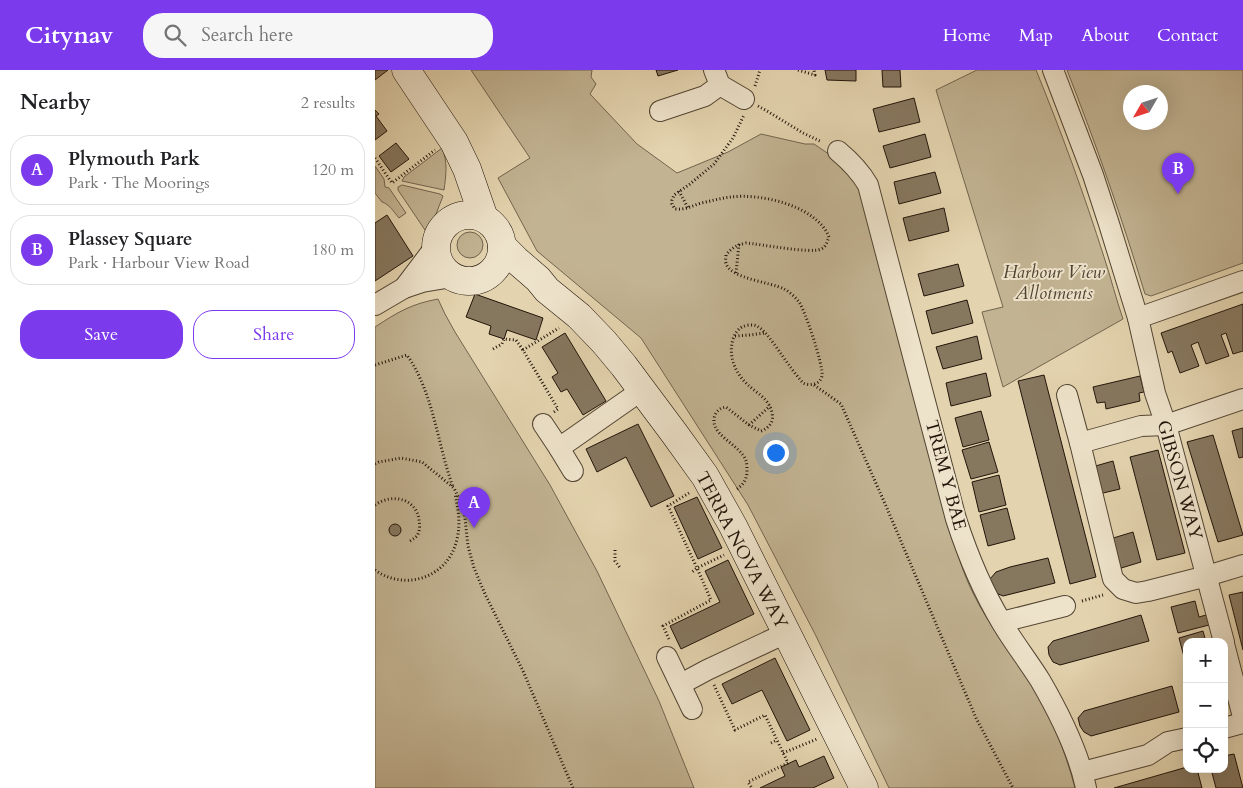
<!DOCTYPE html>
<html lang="en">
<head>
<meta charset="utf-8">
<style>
  :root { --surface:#fff; --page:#f6f6f6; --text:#202124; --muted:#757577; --line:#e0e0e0; --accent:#7c3aed }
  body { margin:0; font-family:Cardo,serif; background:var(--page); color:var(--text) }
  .controls { position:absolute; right:15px; bottom:15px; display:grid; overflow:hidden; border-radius:10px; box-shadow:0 5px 20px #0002 }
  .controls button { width:45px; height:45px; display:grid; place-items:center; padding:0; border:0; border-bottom:1px solid var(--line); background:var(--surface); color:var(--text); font:25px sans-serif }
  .compass { position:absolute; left:748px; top:15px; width:45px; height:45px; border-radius:50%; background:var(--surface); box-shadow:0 5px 20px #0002; rotate:231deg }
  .you { position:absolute; left:400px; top:382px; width:18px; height:18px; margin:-12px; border:4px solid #fff; border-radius:50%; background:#1a73e8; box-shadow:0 0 0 8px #1a73e833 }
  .badge { display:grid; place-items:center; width:32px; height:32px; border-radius:50%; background:var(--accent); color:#fff; font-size:16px; font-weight:700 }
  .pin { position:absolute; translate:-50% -41px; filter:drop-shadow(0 1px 2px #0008) }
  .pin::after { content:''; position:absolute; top:26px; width:18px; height:15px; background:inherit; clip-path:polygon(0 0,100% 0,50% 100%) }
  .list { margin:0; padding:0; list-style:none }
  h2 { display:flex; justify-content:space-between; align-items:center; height:65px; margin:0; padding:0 20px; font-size:21px }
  h2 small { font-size:16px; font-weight:400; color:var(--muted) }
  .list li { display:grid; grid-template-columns:32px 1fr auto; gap:15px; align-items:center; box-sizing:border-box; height:70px; margin:0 10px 10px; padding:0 10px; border:1px solid var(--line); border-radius:20px }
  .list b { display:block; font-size:19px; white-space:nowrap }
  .list p { margin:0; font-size:16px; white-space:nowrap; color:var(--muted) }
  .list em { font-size:16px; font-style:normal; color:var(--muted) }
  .actions { display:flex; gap:10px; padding:15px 20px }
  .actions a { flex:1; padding:11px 0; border:1px solid var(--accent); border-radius:20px; text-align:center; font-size:18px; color:var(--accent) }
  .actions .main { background:var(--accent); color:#fff }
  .icon { flex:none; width:28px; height:28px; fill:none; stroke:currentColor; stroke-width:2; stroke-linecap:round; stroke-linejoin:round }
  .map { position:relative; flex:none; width:868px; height:718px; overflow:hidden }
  header { display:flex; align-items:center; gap:30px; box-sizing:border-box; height:70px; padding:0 25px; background:var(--accent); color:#fff }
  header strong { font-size:24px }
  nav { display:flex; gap:28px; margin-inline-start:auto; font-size:18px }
  .search { width:350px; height:45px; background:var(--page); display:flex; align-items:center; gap:12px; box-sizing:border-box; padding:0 18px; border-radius:20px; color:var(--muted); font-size:19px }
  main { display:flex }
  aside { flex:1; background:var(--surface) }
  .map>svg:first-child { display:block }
  .green { fill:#c2b392; stroke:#72644e; fill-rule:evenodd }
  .building { fill:#86775f; stroke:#211409 }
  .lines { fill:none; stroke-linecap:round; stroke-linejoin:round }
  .street-casing { stroke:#524432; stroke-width:22 }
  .secondary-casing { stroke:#211409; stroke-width:29 }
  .path { stroke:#211409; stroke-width:3; stroke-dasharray:1 2.5; stroke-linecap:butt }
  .street { stroke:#ede2ca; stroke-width:20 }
  .secondary { stroke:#ede2ca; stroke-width:28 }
  .labels { text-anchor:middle; stroke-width:4; stroke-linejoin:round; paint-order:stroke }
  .park-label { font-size:18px; font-style:italic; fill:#514432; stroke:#ede2ca }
  .street-label { font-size:18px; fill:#211409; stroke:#ede2ca }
</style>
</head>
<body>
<header>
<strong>Citynav</strong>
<div class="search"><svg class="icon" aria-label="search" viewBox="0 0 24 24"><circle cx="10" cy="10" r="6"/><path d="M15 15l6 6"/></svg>Search here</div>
<nav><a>Home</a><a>Map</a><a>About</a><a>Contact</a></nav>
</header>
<main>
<aside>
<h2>Nearby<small>2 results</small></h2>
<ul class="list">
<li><span class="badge">A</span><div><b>Plymouth Park</b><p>Park · The Moorings</p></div><em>120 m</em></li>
<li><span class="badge">B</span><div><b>Plassey Square</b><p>Park · Harbour View Road</p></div><em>180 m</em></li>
</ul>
<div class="actions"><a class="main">Save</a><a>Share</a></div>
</aside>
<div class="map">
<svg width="868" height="718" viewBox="0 0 868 718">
  <rect width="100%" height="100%" fill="#e3d3ae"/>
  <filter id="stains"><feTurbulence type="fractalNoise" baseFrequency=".004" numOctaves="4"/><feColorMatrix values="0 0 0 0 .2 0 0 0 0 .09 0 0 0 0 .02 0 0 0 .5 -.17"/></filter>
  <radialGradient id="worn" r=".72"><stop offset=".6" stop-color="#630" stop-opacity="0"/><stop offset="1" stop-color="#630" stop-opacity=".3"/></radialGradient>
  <g class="green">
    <path d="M 96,0 L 217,0 L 216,7 L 221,14 L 215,24 L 262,74 L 302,103 L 353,82 L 386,64 L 430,74 L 439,74 L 467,93 L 484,113 L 577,466 C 583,486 589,505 598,523 C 613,554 635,581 654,610 C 675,643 690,680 700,718 L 514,718 L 440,564 L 373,435 L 266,268 L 162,181 L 123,108 L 155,88 Z"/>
    <path d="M 602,0 L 661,0 C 686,61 709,124 729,187 C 736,208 741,229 748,249 L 628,317 L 607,242 L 628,237 L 561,20 Z"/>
    <path d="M 692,0 L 868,0 L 868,193 L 776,226 L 770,224 C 747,148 721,74 692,0 ZM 756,22 L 786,22 L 786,52 L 756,52 Z"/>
    <path d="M 67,78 C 73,92 71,105 69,120 L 27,111 L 29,107 Z"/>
    <path d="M 0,96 L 9,109 L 10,117 L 14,118 L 31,143 L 24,148 C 19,142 14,134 7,132 L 0,123 Z"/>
    <polygon points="27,115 65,124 68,126 61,144 52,163 23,120 23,117"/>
    <circle cx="95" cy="175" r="13"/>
    <path d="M 63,229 L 70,244 L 80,262 L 175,415 L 222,501 L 284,631 L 319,718 L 0,718 L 0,257 C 23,242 36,234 63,229 Z"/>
  </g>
  <g class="building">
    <polygon points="0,0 13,0 0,10"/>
    <polygon points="281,0 303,0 283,6"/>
    <polygon points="450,0 481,0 481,11 452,10"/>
    <polygon points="507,0 525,0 526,17 508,17"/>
    <polygon points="539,28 545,52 504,62 498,39"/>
    <polygon points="0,40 4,44 1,46 12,61 0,70"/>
    <polygon points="550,64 556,87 515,98 508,76"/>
    <polygon points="21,73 34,89 16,102 4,86"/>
    <polygon points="560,102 566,123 524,134 519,112"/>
    <polygon points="569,138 574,161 534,171 528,148"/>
    <polygon points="12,145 38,186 0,211 0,153"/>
    <polygon points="583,194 589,216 549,226 543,204"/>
    <polygon points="100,224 168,248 161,270 132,260 129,269 114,264 116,256 91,247"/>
    <polygon points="592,230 598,253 557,264 551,241"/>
    <polygon points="868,234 868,281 858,284 851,263 846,265 854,286 831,294 823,272 816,275 824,296 805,303 797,281 793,283 786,263"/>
    <polygon points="190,263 231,331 208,345 192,319 186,322 177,307 183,303 167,277"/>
    <polygon points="602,266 607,289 568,299 561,277"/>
    <polygon points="611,303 616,326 576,336 571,313"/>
    <polygon points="669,305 721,507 695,514 643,311"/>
    <polygon points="765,306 769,322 764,323 765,331 731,339 730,332 722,333 718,317"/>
    <polygon points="606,341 614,370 588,377 580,348"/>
    <polygon points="263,354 299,426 276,437 251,387 222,402 211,379"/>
    <polygon points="868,358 868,387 864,388 857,361"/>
    <polygon points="838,365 868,465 843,472 812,372"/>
    <polygon points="614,372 623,402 596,409 587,380"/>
    <polygon points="783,380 810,483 782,490 755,387"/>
    <polygon points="738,391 745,419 724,424 717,397"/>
    <polygon points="624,405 631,435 604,442 597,412"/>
    <polygon points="322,427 347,478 323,489 299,437"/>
    <polygon points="632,438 640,469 613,476 605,445"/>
    <circle cx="20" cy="460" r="6"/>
    <polygon points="758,462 766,492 743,499 735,469"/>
    <polygon points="673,488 680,513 628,526 621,523 617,517 615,509 621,502 635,497"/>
    <polygon points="353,490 379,544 306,579 295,556 345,532 330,501"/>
    <polygon points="868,522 868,580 854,525"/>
    <polygon points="820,531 824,547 831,545 834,555 803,563 796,537"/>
    <polygon points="766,545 774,571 685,595 678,592 674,585 673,577 678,571"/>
    <polygon points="828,561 831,572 812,572 812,598 804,568"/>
    <polygon points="400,588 435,660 412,671 387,620 357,634 347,614"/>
    <polygon points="797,616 804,642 716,666 709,662 705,656 703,648 709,641"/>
    <polygon points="859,684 868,718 841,718 836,699 849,699 849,686"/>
    <polygon points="449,686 459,708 438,718 385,718 410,706 406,697 421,690 424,697"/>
    <polygon points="812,697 812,699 822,699 827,718 739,718"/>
  </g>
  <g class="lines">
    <g class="street-casing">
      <g id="street">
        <polyline points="339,0 345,15 369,29"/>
        <polyline points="678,0 718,105 734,154 763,248 780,323 791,355 849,572"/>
        <polyline points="285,41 330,26 345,15"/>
        <path d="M 463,81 C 475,91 485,101 493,115 L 581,449 C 593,486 607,520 627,553 C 639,573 653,591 665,610 C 683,641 704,683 711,718"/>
        <polyline points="29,218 60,177"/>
        <polyline points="0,235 29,218 47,212 77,207"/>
        <polyline points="763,248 868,211"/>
        <polyline points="692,325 705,373"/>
        <polyline points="868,329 791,355 766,356 705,373 738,509 748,519 761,523 773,521 832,506 868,495"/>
        <polyline points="168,354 184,378 198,401"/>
        <polyline points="184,378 267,320"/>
        <polyline points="627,552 690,536"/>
        <polyline points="849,574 868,647"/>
        <polyline points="292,587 317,639"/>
        <polyline points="306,614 332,600 411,563"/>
        <polyline points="849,658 868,653"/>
        <polyline points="708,702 773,685 793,672 812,668"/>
      </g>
    </g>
    <g class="secondary-casing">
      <g id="secondary">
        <polyline points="31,0 79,72 92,99 109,148"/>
        <circle cx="94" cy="178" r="33"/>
        <polyline points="127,176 141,190 163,209 172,220 204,246 229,272 249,296 299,363 330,406 358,456 489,718"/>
      </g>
    </g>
    <g class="path">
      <polyline points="423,0 440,5 439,0"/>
      <polyline points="380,16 385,0"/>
      <polyline points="383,36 392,41 428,63 447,72"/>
      <polyline points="0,88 17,113 60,80"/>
      <polyline points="304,121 313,138"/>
      <polyline points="361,203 364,174"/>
      <polyline points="360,266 375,265 389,263"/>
      <polyline points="118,279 127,274 129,269 141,270 148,280"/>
      <path d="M 0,295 L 32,285 C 59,324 62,373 78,417"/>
      <polyline points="439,315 466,334 511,436 601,648 638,718"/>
      <polyline points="179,342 183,339 148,280 184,258"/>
      <polyline points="374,355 395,336"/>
      <polyline points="0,394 4,392 26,388 47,392 79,418 89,439 93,476 99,498 110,524 148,601 198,718"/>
      <path d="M 362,419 C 368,415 371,410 372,403 C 372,399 372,394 371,391 C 366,374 330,364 341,343 C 344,339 346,338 351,337 L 374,355 L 386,361 C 394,358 399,352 397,343 C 395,330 382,323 373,315 C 360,303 353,286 358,269 C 360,264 362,260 367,257 C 371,255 377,254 382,256 C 393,262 406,285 414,295 C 418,301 423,307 428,313 C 435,316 445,315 447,306 C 449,297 430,240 424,232 C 420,227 415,222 409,219 C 396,212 355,209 351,193 C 350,191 351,188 351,185 C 357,178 361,175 371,173 C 385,174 436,184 446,179 C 451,177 452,172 454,167 C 442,136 386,123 356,127 C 346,128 336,131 326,133 C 317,136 310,140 300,139 L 297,134 L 297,130 L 299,125 L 315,114 L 339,94 L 358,68 L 369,45"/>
      <polyline points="314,423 293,436 322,498 349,485"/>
      <path d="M 0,435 C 17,423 41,428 44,450 C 45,455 45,461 42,466 C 40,468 38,469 35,471"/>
      <polyline points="240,480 240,491 246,499"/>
      <path d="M 0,500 C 31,522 74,507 82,469 C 86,452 83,440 80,423"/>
      <polyline points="707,531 728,525"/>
      <polyline points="294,569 288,556 336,530 322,498 316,503"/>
      <polyline points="339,615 360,660 390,645 413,693 373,712 377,718"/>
      <polyline points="396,673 402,670"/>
      <polyline points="408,683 442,669"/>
    </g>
    <use href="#street" class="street"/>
    <use href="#secondary" class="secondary"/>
  </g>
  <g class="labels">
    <g class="park-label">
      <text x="679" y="208">Harbour View<tspan x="679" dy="21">Allotments</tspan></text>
    </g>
    <g class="street-label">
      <text transform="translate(571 405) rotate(75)" y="6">TREM Y BAE</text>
      <text transform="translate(805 410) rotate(74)" y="6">GIBSON WAY</text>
      <text transform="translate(367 480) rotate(62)" y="6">TERRA NOVA WAY</text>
    </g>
  </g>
  <rect width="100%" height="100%" filter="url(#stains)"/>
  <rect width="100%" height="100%" fill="url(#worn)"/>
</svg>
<div class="controls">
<button>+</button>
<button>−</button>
<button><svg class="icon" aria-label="locate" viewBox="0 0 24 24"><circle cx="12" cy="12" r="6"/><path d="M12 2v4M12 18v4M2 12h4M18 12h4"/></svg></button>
</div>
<svg class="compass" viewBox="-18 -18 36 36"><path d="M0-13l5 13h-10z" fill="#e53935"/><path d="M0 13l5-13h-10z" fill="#757577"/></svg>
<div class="you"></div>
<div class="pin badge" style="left:99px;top:458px">A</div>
<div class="pin badge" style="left:803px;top:124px">B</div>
</div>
</main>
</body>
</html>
